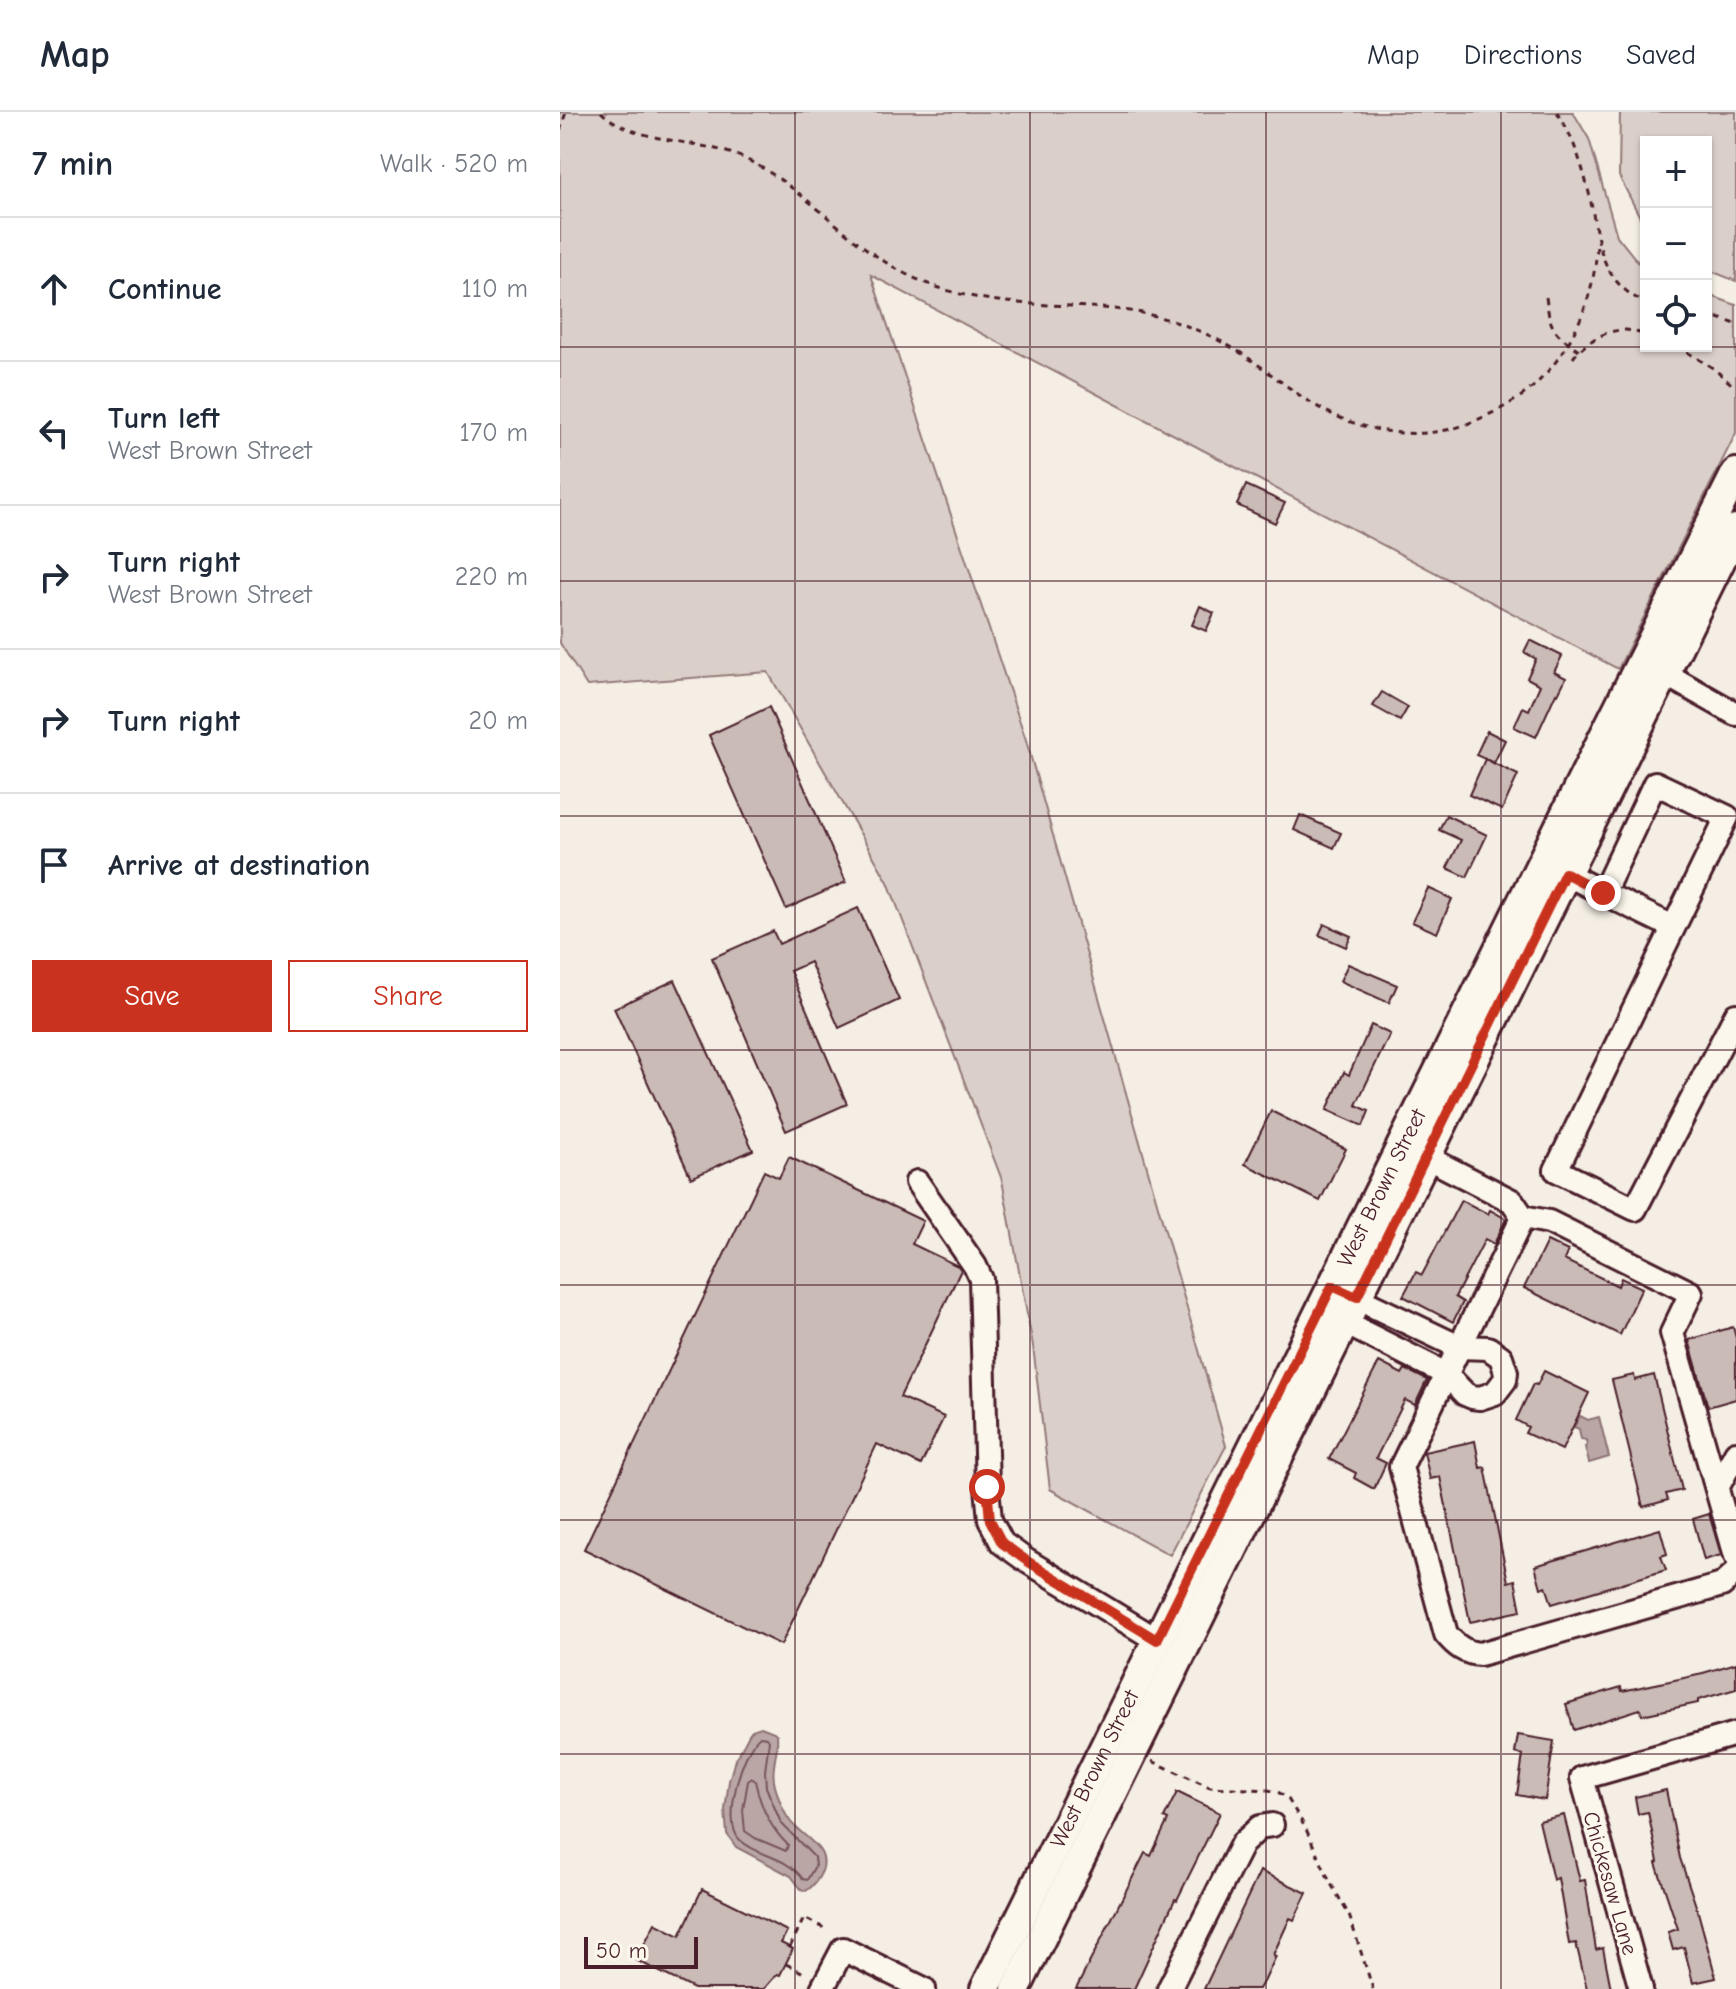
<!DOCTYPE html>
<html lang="en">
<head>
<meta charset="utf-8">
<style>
  :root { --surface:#fff; --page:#f6f6f7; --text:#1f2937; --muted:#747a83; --line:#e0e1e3; --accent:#c8321e }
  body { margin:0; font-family:"Comic Neue",sans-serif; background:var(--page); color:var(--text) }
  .controls { position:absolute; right:24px; top:24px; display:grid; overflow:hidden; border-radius:0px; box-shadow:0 2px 6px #0004 }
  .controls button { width:72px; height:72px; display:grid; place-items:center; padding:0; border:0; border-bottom:2px solid var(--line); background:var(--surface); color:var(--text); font:40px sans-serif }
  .scale { position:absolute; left:24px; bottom:20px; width:114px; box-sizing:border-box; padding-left:8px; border:4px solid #4a1f2b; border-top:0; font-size:22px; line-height:28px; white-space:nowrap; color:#4a1f2b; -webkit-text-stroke:6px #fbf7ec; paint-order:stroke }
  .stop { position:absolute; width:24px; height:24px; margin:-18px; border:6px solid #c8321e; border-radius:50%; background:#fff }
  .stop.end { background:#c8321e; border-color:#fff; box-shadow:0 2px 8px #0008 }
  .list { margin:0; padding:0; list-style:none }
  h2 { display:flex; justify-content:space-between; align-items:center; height:104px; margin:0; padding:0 32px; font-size:34px }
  h2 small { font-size:26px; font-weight:400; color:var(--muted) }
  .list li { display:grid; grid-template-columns:52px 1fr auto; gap:24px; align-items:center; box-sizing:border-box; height:144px; padding:0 32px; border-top:2px solid var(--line) }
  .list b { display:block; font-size:30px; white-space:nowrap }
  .list p { margin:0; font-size:26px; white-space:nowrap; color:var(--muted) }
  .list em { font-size:26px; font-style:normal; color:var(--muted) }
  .actions { display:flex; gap:16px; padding:24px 32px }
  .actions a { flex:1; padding:18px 0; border:2px solid var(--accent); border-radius:0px; text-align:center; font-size:28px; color:var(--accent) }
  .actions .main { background:var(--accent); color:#fff }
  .icon { flex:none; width:44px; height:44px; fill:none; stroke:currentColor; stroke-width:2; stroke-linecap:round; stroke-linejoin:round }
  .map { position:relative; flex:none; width:1176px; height:1877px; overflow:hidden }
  header { display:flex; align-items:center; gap:48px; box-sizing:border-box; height:112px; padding:0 40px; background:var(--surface); border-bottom:2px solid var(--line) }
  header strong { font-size:38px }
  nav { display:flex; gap:44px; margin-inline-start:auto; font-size:28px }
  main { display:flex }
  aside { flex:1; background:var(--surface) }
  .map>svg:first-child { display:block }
  .green { fill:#dbd0c9; stroke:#92787a; stroke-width:2 }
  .water { fill:#baa7a5; stroke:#8d7174; stroke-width:2 }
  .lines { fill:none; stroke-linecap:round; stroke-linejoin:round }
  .shore { stroke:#77555c; stroke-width:2 }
  .building { fill:#cabbb6; stroke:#4a1f2b; stroke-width:2 }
  .minor-casing { stroke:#4a1f2b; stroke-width:28 }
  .major-casing { stroke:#4a1f2b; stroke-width:34 }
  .path { stroke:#4a1f2b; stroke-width:3; stroke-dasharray:6 6; stroke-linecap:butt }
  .minor { stroke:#fbf7ec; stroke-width:22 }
  .major { stroke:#fbf7ec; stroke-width:28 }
  .route { stroke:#c8321e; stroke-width:10 }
  .grid { fill:none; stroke:#4a1f2b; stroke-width:2; stroke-opacity:0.55 }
  .labels { text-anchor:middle; stroke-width:6; stroke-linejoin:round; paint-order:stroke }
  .street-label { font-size:22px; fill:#4a1f2b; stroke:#fbf7ec }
</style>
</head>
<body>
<header>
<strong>Map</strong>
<nav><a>Map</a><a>Directions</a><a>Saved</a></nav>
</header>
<main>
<aside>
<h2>7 min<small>Walk · 520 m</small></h2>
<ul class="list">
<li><svg class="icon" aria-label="ahead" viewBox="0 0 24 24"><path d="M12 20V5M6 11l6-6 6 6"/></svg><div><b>Continue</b></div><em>110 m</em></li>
<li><svg class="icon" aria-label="left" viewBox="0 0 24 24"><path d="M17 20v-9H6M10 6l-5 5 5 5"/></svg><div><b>Turn left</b><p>West Brown Street</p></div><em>170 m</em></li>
<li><svg class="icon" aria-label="right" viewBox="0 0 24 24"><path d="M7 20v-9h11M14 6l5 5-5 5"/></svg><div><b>Turn right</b><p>West Brown Street</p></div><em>220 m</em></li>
<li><svg class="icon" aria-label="right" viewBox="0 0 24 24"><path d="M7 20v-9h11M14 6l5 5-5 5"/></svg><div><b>Turn right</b></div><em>20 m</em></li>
<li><svg class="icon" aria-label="arrive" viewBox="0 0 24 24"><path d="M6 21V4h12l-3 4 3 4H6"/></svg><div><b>Arrive at destination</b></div></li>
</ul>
<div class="actions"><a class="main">Save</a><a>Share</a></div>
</aside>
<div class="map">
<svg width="1176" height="1877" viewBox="0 0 1176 1877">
  <rect width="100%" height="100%" fill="#f4eee4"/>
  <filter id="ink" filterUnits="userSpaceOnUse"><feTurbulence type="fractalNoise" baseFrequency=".0125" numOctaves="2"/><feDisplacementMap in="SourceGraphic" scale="16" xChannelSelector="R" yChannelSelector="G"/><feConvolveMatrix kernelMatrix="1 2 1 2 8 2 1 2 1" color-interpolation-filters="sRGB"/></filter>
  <g filter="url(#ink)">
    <g class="green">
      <polygon points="0,0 1013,0 1029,27 1057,124 1086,160 1086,234 1146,234 1146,182 1176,193 1176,321 1058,557 311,163 466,628 666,1334 610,1443 490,1377 473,1234 442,1068 328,770 208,560 27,574 0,531"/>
      <polygon points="1060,0 1176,0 1176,169 1146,157 1146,30 1086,30 1086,117 1059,64"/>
    </g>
    <g class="water">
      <polygon points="1020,1304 1028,1308 1039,1305 1049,1345 1029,1351 1025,1335 1027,1333 1026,1328 1021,1327 1019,1317 1014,1315"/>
      <path d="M 201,1615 L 214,1620 L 217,1623 C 219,1640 210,1656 215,1674 C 218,1685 222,1698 230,1709 C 241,1724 271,1736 262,1759 C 258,1768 254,1774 246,1779 L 241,1777 L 231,1764 L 176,1735 L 167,1722 L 165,1698 L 169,1669 L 174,1651 L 189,1622 L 192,1618 Z"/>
    </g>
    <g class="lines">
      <g class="shore">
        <path d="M 200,1624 L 207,1625 L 209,1628 L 205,1659 L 206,1675 L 221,1711 L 254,1745 L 255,1754 L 247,1768 L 243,1767 C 225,1743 198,1745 180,1728 C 161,1711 182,1638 200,1624 Z"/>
        <path d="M 192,1666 L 195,1669 C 200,1693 210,1716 228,1733 L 226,1739 L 195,1726 L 185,1719 L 183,1698 L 188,1669 Z"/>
      </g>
    </g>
    <g class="building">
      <polygon points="686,373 725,391 715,411 677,393"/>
      <polygon points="640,494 654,501 646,519 632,513"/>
      <polygon points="970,528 1002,544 994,560 1006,566 998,582 996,581 976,625 954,615 963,595 969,598 980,573 967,566 976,547 964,540"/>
      <polygon points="822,580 848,595 840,609 813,594"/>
      <polygon points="209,595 286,770 226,797 149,623"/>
      <polygon points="927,619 945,628 934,651 916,643"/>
      <polygon points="925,647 958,663 942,698 909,683"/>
      <polygon points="740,703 781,721 774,736 734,718"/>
      <polygon points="886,703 927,723 907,765 887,756 901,728 879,718"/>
      <polygon points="868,776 892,787 877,821 852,810"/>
      <polygon points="298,796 339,888 279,916 250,850 230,859 287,992 226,1019 152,846 213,819 219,832"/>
      <polygon points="764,812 791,824 786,835 759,823"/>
      <polygon points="788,852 837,873 829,891 780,869"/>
      <polygon points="115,868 193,1038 131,1066 54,896"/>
      <polygon points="811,913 830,922 796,993 809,999 803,1014 767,998 784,960 789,963"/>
      <polygon points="711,999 786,1037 760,1089 685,1052"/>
      <polygon points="229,1045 363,1109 352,1132 398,1154 401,1158 340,1285 384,1305 361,1353 317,1332 221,1533 24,1437 204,1059 219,1066"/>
      <polygon points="901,1088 928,1102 930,1098 946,1107 934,1132 925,1127 895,1185 903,1190 893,1210 843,1184 856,1160 862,1163"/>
      <polygon points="987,1129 1008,1139 1004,1148 1058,1174 1061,1166 1082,1176 1060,1223 964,1176"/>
      <polygon points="1173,1215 1176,1226 1176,1287 1148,1295 1129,1228"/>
      <polygon points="819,1250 842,1262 845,1257 867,1268 855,1293 845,1288 816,1346 826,1351 814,1377 794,1366 796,1361 769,1347"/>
      <polygon points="984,1259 1029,1281 1002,1338 965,1321 968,1315 956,1308 973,1272 977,1273"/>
      <polygon points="1074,1263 1075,1268 1094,1263 1122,1378 1106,1382 1108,1388 1083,1395 1052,1268"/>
      <polygon points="915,1329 920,1356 925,1355 948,1470 955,1468 961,1499 910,1510 880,1365 870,1367 864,1340"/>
      <polygon points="1149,1402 1161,1443 1144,1448 1133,1407"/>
      <polygon points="1100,1417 1107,1442 1101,1444 1106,1458 992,1492 986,1474 981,1476 975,1454"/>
      <polygon points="1176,1551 1176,1577 1138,1588 1138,1591 1082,1603 1080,1597 1014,1618 1006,1592 1061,1575 1062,1579 1143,1562 1143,1561"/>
      <polygon points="958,1623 994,1629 985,1688 957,1683 963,1643 955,1641"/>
      <polygon points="1106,1678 1120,1746 1138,1800 1156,1866 1133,1871 1124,1835 1113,1838 1108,1820 1118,1817 1096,1751 1098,1750 1088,1700 1078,1702 1075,1685"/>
      <polygon points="617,1680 660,1701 617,1788 615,1787 574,1877 516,1877 585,1741 591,1744 608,1708 604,1706"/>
      <polygon points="1004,1703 1020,1769 1025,1768 1036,1838 1043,1836 1051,1877 1027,1877 1016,1831 1009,1832 998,1766 993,1768 979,1709"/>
      <polygon points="700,1759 747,1781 734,1808 730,1806 713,1843 716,1844 704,1870 703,1870 699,1877 644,1877"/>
      <polygon points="142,1777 227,1819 221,1831 233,1837 220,1863 217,1862 204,1877 134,1877 76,1848 95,1811 120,1824"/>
    </g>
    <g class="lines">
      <g class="minor-casing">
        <g id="minor">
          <polyline points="1093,555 1176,602"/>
          <polyline points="995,756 1043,781"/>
          <polyline points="1113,815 1043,781 1095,671 1167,705 996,1058 1075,1097 1176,903"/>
          <polyline points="866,1045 952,1089 963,1105"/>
          <polyline points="357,1070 415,1154 421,1167 427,1375 430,1408 442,1431 467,1449 597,1528"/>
          <polyline points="779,1208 886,1262 905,1282 912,1285 920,1286 935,1281 945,1268 946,1260 941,1245 928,1236 899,1235 784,1180"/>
          <polyline points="1157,1376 1176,1341"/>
          <path d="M 1176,1444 L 1112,1221 L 1131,1181 L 989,1110 L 963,1105 L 841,1355 L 886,1522 C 896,1534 905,1541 920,1542 L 1162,1473 L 1176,1460"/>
          <polyline points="262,1877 283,1837 364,1877"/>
          <polyline points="609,1877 682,1732 700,1715 712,1713"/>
          <polyline points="1081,1877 1022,1666 1176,1622"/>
        </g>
      </g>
      <g class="major-casing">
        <g id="major">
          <path id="s1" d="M 425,1877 L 1043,626 L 1176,361"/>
          <polyline points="456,1877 1176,417"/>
        </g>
      </g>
      <g class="path">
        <path d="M 41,0 C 77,33 139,26 183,46 C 249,76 293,141 361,169 C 397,184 434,190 473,192 C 515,195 558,194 599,205 C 624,212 649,222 671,235 C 697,250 720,270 745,287 C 793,319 857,333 912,310 C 934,301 956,290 974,274 C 1014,236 1036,183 1037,129"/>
        <path d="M 997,0 C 1013,25 1022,52 1029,81 C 1039,126 1037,169 1086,191"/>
        <polyline points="0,19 6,0"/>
        <path d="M 986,185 C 990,216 992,220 1019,238"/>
        <polyline points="1146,202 1176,212"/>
        <polyline points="1117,234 1153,256 1175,275"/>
        <path d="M 1013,246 C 1024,231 1046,217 1066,218 C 1073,219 1080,221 1086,223"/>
        <polyline points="592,1649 650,1675 708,1678 718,1680 728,1687 745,1715 770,1770 789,1803 813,1877"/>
        <polyline points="230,1835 244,1806 266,1817"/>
        <polyline points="226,1852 244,1861"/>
      </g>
      <use href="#minor" class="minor"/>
      <use href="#major" class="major"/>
    </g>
  </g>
  <g class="lines" filter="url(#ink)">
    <polyline class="route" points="427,1375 430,1408 442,1431 467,1449 597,1528 772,1174 797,1185 1005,761 1043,781"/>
  </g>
  <path class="grid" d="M 235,0 L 235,1877M 470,0 L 470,1877M 706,0 L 706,1877M 941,0 L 941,1877M 0,235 L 1176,235M 0,469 L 1176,469M 0,704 L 1176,704M 0,938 L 1176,938M 0,1173 L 1176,1173M 0,1408 L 1176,1408M 0,1642 L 1176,1642"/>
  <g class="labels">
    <g class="street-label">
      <text dy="8" stroke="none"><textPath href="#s1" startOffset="894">West Brown Street</textPath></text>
      <text dy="8" stroke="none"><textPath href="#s1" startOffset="246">West Brown Street</textPath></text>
      <text transform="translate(1051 1771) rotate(74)" y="8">Chickesaw Lane</text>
    </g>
  </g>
</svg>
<div class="controls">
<button>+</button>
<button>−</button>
<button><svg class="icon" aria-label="locate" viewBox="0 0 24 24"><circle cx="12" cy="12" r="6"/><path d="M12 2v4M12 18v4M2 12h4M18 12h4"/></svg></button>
</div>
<div class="scale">50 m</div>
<div class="stop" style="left:427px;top:1375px"></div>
<div class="stop end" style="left:1043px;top:781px"></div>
</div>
</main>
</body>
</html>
